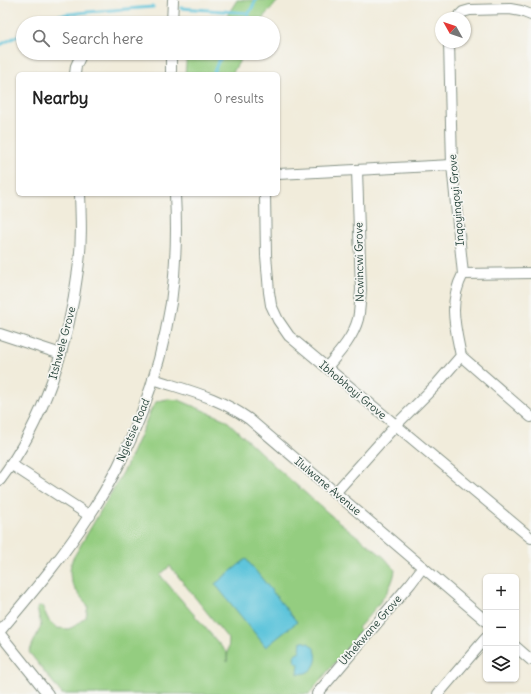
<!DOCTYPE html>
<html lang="en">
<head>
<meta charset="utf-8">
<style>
  :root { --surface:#fff; --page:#f6f6f6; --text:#222; --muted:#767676; --line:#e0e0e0 }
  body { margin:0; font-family:Delius,sans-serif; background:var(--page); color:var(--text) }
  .controls { position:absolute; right:12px; bottom:12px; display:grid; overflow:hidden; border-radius:6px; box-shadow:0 1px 3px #0004 }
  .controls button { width:36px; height:36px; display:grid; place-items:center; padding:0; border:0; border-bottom:1px solid var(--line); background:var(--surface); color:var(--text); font:20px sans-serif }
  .compass { position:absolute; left:435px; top:12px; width:36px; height:36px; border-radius:50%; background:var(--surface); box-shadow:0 1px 3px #0004; rotate:310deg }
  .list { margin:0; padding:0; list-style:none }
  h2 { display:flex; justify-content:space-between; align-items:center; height:52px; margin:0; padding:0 16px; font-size:17px }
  h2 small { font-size:13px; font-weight:400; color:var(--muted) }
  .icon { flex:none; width:22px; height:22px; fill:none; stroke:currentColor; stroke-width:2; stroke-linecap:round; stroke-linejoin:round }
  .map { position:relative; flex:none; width:531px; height:694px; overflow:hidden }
  .search { position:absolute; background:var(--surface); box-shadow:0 1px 3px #0004; left:16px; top:16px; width:264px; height:44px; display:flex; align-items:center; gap:10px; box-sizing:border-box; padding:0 14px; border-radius:22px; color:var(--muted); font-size:15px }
  .panel { position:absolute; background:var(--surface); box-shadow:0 1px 3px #0004; left:16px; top:72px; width:264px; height:124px; border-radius:6px }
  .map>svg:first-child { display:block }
  .green { fill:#94cd80; stroke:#5a855a; fill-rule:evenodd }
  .water { fill:#5ec5db; stroke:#3e8188 }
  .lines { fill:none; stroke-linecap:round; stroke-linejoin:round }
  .stream { stroke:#5ec5db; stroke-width:3 }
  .minor-casing { stroke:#889488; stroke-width:12 }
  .minor { stroke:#fff; stroke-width:10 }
  .labels { text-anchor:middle; stroke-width:3.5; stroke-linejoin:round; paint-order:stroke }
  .street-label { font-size:11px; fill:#1f3d34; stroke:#f6f6f2 }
</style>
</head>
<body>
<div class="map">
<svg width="531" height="694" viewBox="0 0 531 694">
  <rect width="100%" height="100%" fill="#f6f6f2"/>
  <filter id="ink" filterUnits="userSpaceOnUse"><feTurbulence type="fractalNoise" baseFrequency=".025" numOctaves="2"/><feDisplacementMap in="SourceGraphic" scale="8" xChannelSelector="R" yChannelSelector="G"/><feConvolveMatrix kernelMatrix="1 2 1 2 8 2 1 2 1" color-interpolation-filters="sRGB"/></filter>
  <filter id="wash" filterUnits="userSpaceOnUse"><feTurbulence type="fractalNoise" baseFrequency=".012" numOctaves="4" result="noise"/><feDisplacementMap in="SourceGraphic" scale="16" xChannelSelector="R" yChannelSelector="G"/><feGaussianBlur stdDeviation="0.9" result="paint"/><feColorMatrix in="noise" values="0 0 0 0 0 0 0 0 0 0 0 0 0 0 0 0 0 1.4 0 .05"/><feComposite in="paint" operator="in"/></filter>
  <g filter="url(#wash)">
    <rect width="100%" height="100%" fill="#f1ecdb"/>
    <g class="green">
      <polygon points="237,0 279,0 265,15 260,23 196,23 225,19"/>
      <polygon points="187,53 244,53 232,74 185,74"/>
      <path d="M 168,399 L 179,400 L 226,420 L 278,469 L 334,518 L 384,557 L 395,570 C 393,591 371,613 358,628 L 361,631 L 309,694 L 62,694 L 29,652 L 41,626 L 37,608 L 42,606 L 49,621 L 57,628 L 68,629 L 73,627 L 86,617 L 88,606 C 75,589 66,582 72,560 L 125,469 L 152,408 L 157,401 ZM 170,566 L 229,640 L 227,662 L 227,653 L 160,575 Z"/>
    </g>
    <g class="water">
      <polygon points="246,559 297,622 266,647 215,584"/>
      <path d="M 301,641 C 324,644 320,675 298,674 L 299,664 L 295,662 L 294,657 L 296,653 L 300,651 Z"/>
    </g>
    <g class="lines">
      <g class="stream">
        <polyline points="181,8 249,13"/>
        <polyline points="42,23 60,15 87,12 153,7"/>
        <polyline points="244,23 256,0"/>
        <polyline points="0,45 23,33"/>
        <polyline points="213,74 218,62 225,53"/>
      </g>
    </g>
  </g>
  <g filter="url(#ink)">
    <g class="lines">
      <g class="minor-casing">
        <g id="minor">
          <polyline points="457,18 463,12 470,10 510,9 521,11 531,15"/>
          <polyline points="172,23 173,0"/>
          <polyline points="171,53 171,74"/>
          <polyline points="75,74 76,66 82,53"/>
          <polyline points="278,174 452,165"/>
          <polyline points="265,194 266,255 269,292 271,305 278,320 289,336 531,538"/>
          <polyline points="463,274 531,273"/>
          <polyline points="0,334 61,354"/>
          <polyline points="461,356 531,417"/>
          <path d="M 327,367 C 339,353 353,338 358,319 C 360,310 360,300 361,290 L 357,170"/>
          <path d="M 153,379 C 189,391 218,397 249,419 L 486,621"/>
          <polyline points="12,465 90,516"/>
          <path d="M 0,480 C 44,422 69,343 78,270 C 82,245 81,219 80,194"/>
          <path d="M 335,493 L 396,425 L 436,385 L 461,356 C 455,326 448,303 463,274 L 452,165 L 449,42"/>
          <path d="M 0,631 C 31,594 63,557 89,516 C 131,453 159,378 171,303 C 176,267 177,230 175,194"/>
          <polyline points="0,634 48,694"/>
          <polyline points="516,647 531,660"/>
          <polyline points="317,694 411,583 423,567"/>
          <polyline points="438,694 486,638"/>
        </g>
      </g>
      <use href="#minor" class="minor"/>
    </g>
  </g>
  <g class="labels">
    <g class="street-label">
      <text transform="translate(456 200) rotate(-95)" y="4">Inqoyinqoyi Grove</text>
      <text transform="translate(359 262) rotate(-91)" y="4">Ncwincwi Grove</text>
      <text transform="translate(62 343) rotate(-75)" y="4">Itshwele Grove</text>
      <text transform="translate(353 390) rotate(40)" y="4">Ibhobhoyi Grove</text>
      <text transform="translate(133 430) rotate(-67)" y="4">Ngletsie Road</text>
      <text transform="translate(328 486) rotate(40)" y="4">Ilulwane Avenue</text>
      <text transform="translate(370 630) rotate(-49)" y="4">Uthekwane Grove</text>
    </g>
  </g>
</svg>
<div class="controls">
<button>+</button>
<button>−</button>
<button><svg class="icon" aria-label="layers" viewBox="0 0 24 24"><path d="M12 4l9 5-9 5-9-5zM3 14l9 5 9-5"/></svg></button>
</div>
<svg class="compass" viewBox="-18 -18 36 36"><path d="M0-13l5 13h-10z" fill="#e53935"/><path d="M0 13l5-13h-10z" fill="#767676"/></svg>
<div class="search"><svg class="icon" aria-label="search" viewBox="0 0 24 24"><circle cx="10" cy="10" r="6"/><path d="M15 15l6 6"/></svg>Search here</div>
<section class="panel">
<h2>Nearby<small>0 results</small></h2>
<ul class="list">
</ul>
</section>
</div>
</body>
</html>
